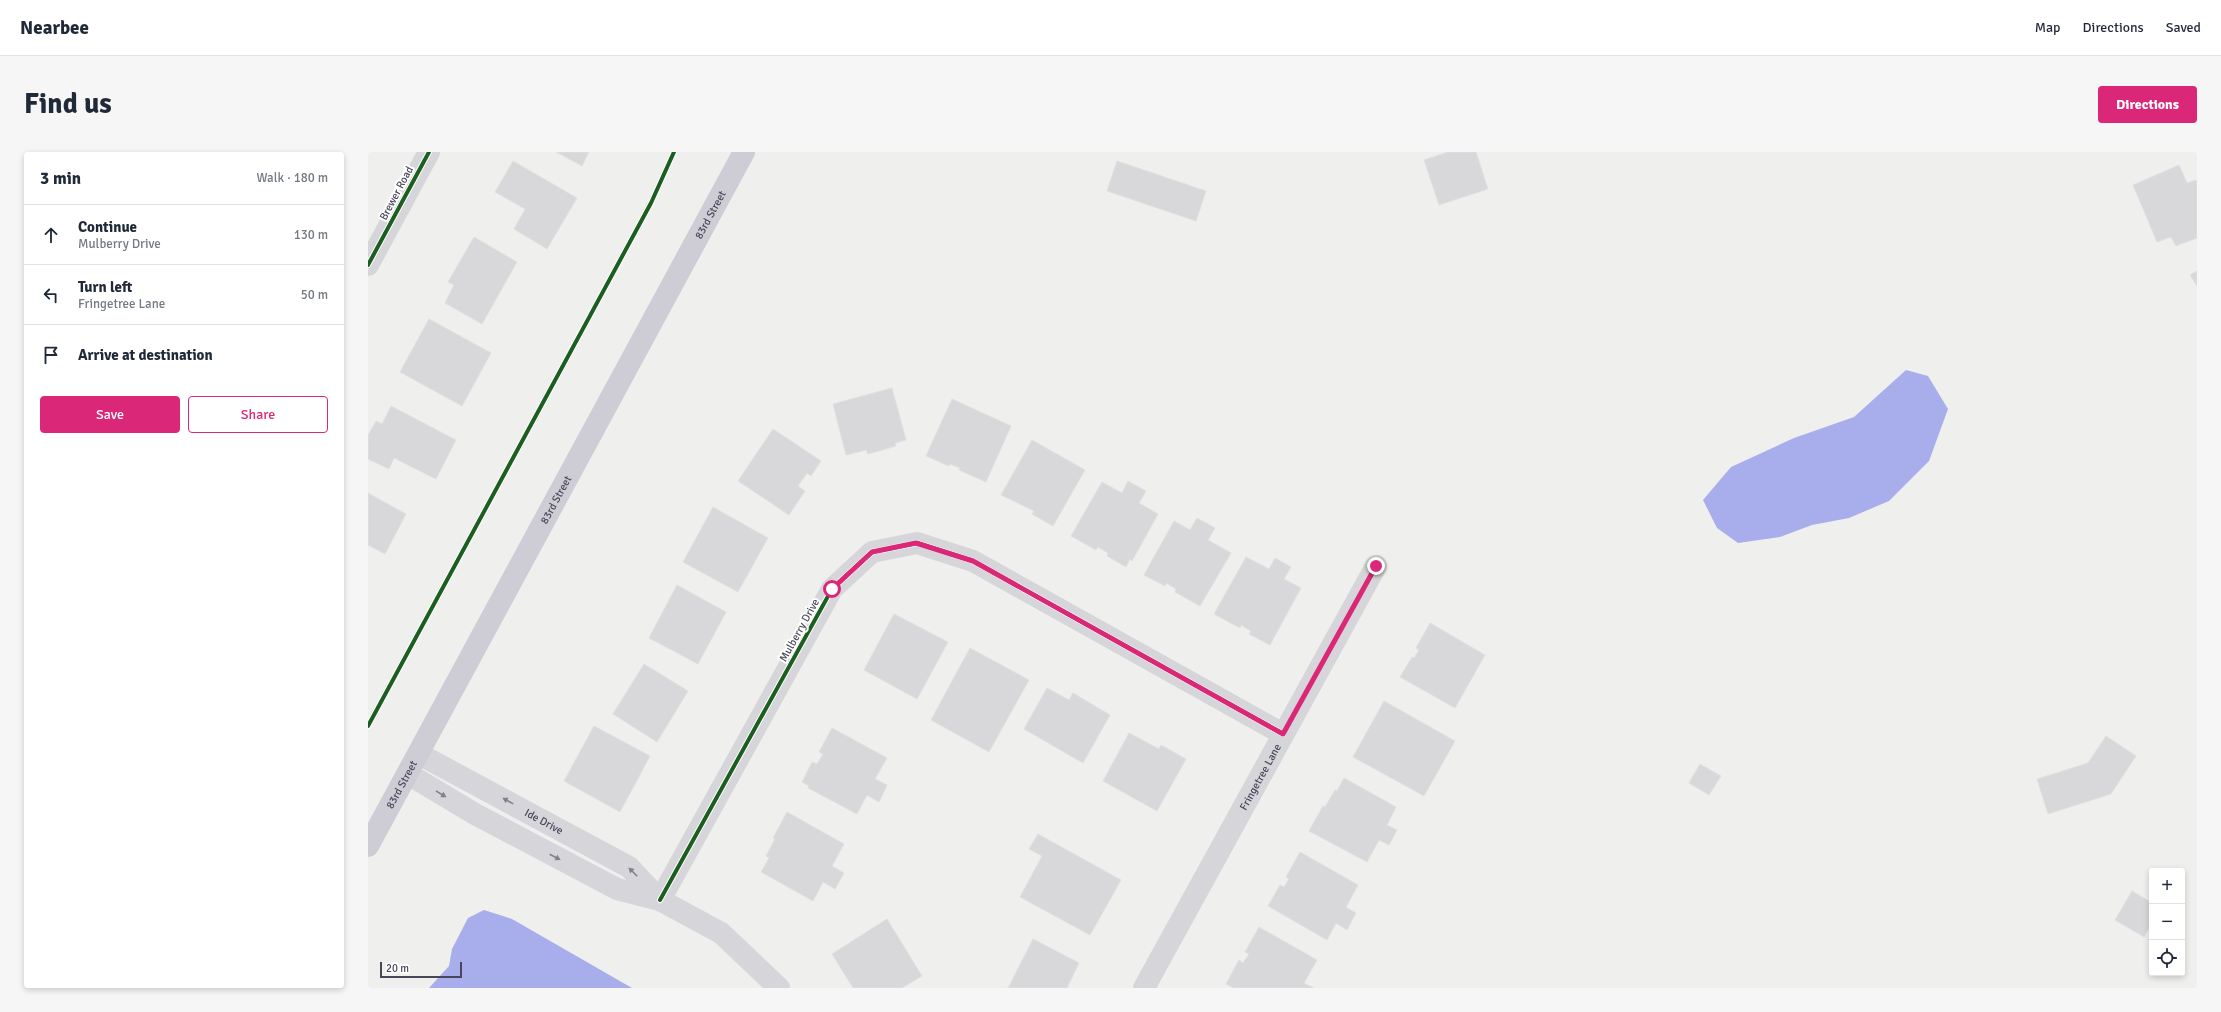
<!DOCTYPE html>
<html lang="en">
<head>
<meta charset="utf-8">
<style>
  :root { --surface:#fff; --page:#f6f6f7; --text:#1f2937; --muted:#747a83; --line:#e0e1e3; --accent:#db2777 }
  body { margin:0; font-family:Signika,sans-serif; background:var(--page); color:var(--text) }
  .controls { position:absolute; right:12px; bottom:12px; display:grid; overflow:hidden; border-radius:4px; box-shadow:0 2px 6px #0003 }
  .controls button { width:36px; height:36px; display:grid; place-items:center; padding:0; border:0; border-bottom:1px solid var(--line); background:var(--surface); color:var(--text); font:20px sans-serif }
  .scale { position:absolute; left:12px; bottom:10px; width:82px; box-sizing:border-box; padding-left:4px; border:2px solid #49465a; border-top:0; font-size:11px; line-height:14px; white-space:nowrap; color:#49465a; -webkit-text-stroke:3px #fff; paint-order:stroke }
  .stop { position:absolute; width:12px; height:12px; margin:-9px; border:3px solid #db2777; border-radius:50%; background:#fff }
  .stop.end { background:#db2777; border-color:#fff; box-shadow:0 1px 4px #0008 }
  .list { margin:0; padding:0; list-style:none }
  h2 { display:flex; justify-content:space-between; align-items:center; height:52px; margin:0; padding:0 16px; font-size:17px }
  h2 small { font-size:13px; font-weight:400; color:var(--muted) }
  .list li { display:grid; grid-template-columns:26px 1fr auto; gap:12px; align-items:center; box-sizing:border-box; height:60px; padding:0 16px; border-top:1px solid var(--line) }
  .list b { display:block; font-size:15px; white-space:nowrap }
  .list p { margin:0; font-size:13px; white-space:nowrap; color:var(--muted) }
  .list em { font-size:13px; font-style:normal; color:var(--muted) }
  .actions { display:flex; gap:8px; padding:12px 16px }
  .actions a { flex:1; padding:9px 0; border:1px solid var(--accent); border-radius:4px; text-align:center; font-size:14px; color:var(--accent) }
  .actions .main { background:var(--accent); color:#fff }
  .icon { flex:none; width:22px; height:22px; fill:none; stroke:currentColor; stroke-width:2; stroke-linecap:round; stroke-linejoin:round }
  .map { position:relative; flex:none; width:1829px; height:836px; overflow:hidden; border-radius:4px }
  header { display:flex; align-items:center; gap:24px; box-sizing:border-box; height:56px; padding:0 20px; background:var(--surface); border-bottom:1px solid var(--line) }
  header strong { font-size:19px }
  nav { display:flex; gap:22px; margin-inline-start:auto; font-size:14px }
  .intro { display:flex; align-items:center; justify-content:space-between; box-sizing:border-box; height:96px; padding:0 24px }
  h1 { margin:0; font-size:28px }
  .button { padding:10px 18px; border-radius:4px; background:var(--accent); color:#fff; font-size:14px; font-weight:700 }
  main { display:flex; gap:24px; padding:0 24px }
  aside { flex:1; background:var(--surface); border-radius:4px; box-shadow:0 2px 6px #0003 }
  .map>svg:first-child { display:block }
  .water { fill:#a8aeeb }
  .building { fill:#d8d8da; stroke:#e1e0e1 }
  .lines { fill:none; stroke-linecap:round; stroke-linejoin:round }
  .minor { stroke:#d6d6da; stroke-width:22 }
  .major { stroke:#ceccd4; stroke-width:22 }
  .cycleway-casing { stroke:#fff; stroke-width:6 }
  .cycleway { stroke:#1b5e20; stroke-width:4 }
  .oneway { fill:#81808d }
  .route { stroke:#db2777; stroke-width:5 }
  .labels { text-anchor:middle; stroke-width:4; stroke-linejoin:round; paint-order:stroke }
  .street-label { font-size:11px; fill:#49465a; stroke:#fff }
</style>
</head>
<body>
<header>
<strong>Nearbee</strong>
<nav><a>Map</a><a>Directions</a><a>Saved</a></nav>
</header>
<div class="intro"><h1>Find us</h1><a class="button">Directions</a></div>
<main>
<aside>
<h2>3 min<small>Walk · 180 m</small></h2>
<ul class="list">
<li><svg class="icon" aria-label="ahead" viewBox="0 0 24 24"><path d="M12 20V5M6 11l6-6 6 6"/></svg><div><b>Continue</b><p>Mulberry Drive</p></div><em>130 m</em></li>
<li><svg class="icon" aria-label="left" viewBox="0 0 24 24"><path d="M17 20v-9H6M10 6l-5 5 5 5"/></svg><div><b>Turn left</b><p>Fringetree Lane</p></div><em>50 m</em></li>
<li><svg class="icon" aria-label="arrive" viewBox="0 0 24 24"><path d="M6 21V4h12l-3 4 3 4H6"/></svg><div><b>Arrive at destination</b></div></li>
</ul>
<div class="actions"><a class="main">Save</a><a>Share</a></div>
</aside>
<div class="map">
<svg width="1829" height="836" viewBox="0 0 1829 836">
  <rect width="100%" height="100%" fill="#efefee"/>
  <g class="water">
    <polygon points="1538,218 1560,224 1580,257 1561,309 1521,349 1481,366 1444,373 1412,385 1370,391 1349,376 1335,348 1363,315 1426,286 1486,265"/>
    <polygon points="116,758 144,767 264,836 61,836 81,814 84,797 100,766"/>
  </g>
  <g class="building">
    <polygon points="188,0 221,0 214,14"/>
    <polygon points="1080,0 1108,0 1120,37 1071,53 1056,8"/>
    <polygon points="145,9 209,46 179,97 146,77 157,57 127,40"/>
    <polygon points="749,9 838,39 828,69 739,39"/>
    <polygon points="1811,13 1819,31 1828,28 1829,30 1829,86 1808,94 1803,85 1789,90 1765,33"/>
    <polygon points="106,85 149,110 114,172 77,151 86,133 80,130"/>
    <polygon points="1829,119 1829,134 1822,123"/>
    <polygon points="61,167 123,201 94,254 32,220"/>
    <polygon points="524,236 538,288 527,291 528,294 500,302 498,298 478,303 465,252"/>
    <polygon points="584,247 643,274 618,330 591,318 592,316 582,312 581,314 558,304"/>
    <polygon points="23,254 88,288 68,327 26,306 21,317 0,307 0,283 8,269 14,272"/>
    <polygon points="405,277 453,309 443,324 439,321 430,334 437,339 421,363 370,329"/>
    <polygon points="664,288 717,318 685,374 664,362 666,359 633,343"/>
    <polygon points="760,329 778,339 771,351 790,362 764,409 762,407 758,415 739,404 740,401 730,395 728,398 703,384 734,330 754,341"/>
    <polygon points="0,341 38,362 17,402 0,393"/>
    <polygon points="345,355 400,386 370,440 315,410"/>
    <polygon points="829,366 847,376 840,388 863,401 832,454 807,440 808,437 798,431 797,434 776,423 806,369 822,378"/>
    <polygon points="878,405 901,417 907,406 923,415 916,427 933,436 902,493 881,482 883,479 873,473 872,476 846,462"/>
    <polygon points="309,433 358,460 330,512 281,486"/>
    <polygon points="526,462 580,490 549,547 496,518"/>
    <polygon points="1062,471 1117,503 1087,556 1032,525 1044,505 1046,506 1051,498 1048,496"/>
    <polygon points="602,496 661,528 621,600 563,568"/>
    <polygon points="276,512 320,539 289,590 245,562"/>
    <polygon points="679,536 701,548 705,541 742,563 715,611 656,577"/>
    <polygon points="1016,549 1087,589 1056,644 985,605"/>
    <polygon points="226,574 282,604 252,660 196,629"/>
    <polygon points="464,576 519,606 507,627 519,633 511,650 499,643 489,662 440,636 441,634 434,630 444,610 449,612 455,602 451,600"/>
    <polygon points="761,581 791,597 793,593 818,607 789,659 735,629"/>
    <polygon points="1738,584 1768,604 1743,642 1680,662 1669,627 1720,611"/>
    <polygon points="1332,612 1353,624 1341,643 1321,631"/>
    <polygon points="976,626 1028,655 1019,673 1029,678 1021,693 1011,688 999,710 941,679 955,654 957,655 967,638 969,639"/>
    <polygon points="419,660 476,692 464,714 476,721 467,737 455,730 445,749 393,720 401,706 398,704 407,687 405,686"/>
    <polygon points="670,682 753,728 722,783 652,745 674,704 661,697"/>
    <polygon points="932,700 990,733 978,755 988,761 979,778 968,771 959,788 900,754 912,733 916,735 921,727 918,725"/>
    <polygon points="1764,739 1784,751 1784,771 1776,785 1747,768"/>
    <polygon points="519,767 554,824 534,836 485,836 464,802"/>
    <polygon points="891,775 949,808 936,831 946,836 866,836 858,832 871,808 875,811 881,802 877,800"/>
    <polygon points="665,787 711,811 699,836 640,836"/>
  </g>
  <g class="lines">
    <g class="minor">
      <polyline points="0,113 61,0"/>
      <path id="s1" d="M 51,602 L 261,715 L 292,748"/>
      <polyline points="40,622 107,662 249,737 292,748 353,781 411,836"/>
      <polyline points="292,748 464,437 504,400 549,391 605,409 915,582"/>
      <path id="s2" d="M 776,836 L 1008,414"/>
    </g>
    <path class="major" id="s3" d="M 0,694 L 376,0"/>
    <g class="cycleway-casing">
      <g id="cycleway">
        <polyline points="0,113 61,0"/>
        <polyline points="0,574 283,51 306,0"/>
        <polyline points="292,748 464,437 504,400 549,391 605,409 915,582"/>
      </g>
    </g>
    <use href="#cycleway" class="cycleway"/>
  </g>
  <defs><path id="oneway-solid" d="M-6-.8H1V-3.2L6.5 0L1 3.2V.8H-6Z"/></defs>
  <g class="oneway">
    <use href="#oneway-solid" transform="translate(73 642) rotate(31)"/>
    <use href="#oneway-solid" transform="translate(140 649) rotate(-151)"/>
    <use href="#oneway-solid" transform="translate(187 705) rotate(28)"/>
    <use href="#oneway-solid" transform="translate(265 720) rotate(-135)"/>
  </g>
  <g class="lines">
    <polyline class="route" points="464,437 504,400 548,391 605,409 915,582 1008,414"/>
  </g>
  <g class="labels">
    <g class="street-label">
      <text transform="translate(28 41) rotate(-62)" y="4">Brewer Road</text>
      <text dy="4" stroke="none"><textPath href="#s3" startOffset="718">83rd Street</textPath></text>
      <text dy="4" stroke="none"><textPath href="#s3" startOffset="394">83rd Street</textPath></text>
      <text transform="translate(431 478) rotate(-61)" y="4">Mulberry Drive</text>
      <text dy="4" stroke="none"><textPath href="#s2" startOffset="241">Fringetree Lane</textPath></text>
      <text dy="4" stroke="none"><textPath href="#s3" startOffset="70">83rd Street</textPath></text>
      <text dy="4" stroke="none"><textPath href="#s1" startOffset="142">Ide Drive</textPath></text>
    </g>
  </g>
</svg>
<div class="controls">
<button>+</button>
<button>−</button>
<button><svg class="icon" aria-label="locate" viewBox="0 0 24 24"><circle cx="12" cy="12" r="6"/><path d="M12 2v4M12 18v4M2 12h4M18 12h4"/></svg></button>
</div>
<div class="scale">20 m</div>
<div class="stop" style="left:464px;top:437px"></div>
<div class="stop end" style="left:1008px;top:414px"></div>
</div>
</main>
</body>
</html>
